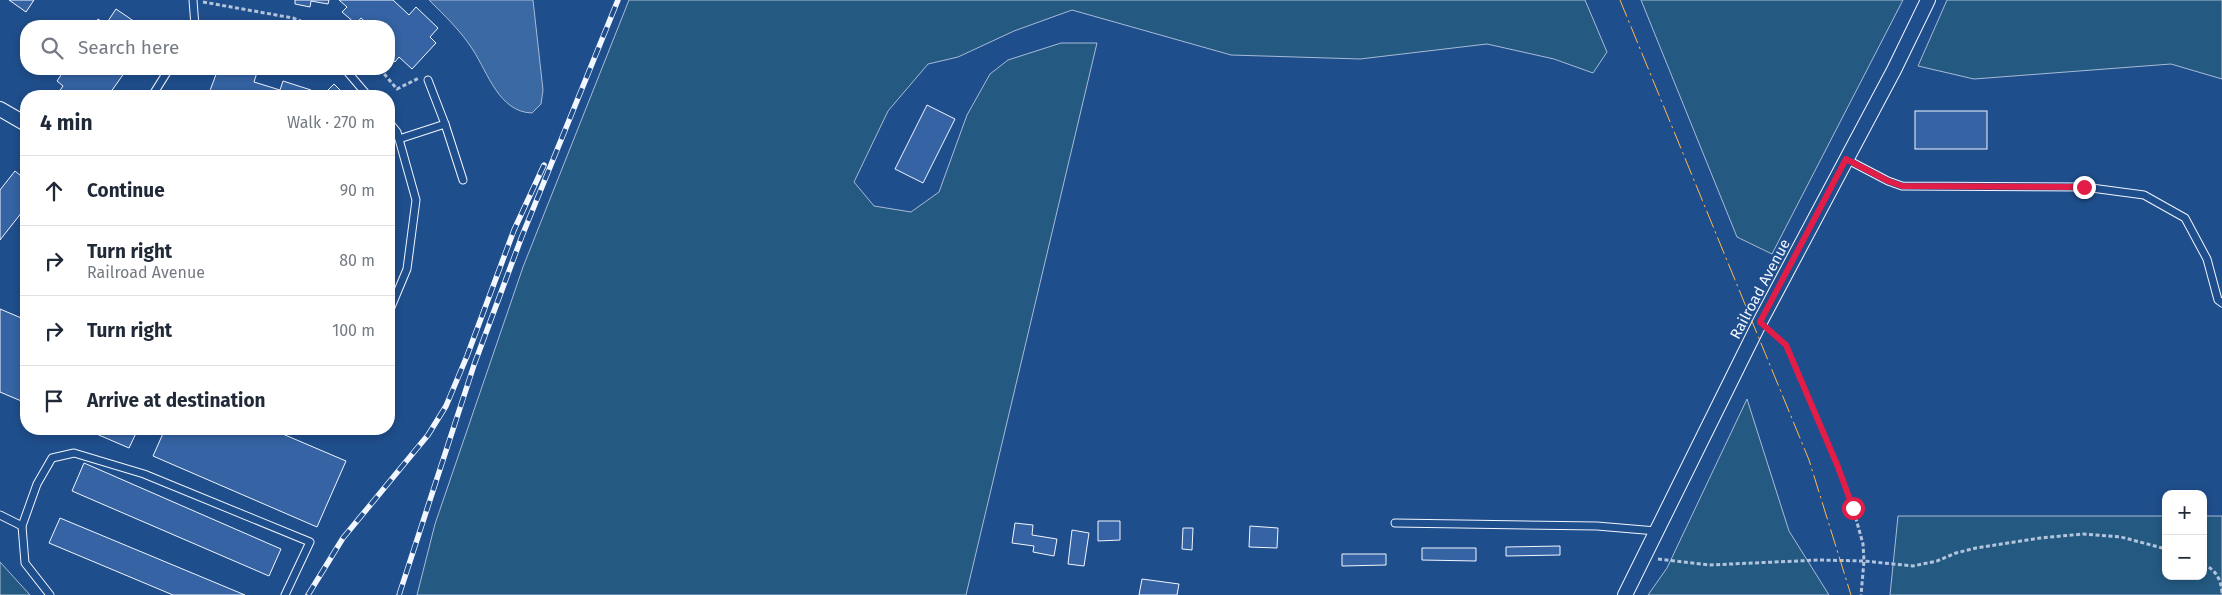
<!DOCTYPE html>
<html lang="en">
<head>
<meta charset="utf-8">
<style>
  :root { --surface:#fff; --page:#f2f2f3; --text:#1f2937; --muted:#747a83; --line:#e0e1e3 }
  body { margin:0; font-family:"Fira Sans",sans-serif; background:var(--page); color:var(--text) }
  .controls { position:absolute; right:15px; bottom:15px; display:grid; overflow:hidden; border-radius:10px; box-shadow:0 2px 8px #0003 }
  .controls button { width:45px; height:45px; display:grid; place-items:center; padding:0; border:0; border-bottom:1px solid var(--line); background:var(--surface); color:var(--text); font:25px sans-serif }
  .stop { position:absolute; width:15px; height:15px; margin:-11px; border:4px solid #e11d48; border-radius:50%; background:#fff }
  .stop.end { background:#e11d48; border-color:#fff; box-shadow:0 1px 5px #0008 }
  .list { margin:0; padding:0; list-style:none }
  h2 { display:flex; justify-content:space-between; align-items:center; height:65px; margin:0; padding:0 20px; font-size:21px }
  h2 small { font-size:16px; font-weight:400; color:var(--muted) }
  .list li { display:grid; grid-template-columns:32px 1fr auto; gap:15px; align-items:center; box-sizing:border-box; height:70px; padding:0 20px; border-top:1px solid var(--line) }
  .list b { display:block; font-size:19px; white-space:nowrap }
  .list p { margin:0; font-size:16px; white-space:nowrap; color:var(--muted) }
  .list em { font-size:16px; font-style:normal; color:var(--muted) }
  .icon { flex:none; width:28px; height:28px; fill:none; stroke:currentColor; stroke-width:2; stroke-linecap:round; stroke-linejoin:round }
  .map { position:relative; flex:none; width:2222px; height:595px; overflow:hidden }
  .search { position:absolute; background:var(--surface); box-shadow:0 2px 8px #0003; left:20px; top:20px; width:375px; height:55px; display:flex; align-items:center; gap:12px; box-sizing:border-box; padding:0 18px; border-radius:20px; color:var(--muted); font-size:19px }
  .panel { position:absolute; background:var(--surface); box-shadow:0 2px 8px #0003; left:20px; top:90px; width:375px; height:345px; border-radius:20px }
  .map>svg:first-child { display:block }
  .green { fill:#245a82; stroke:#a8bbd7 }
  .water { fill:#3b69a3; stroke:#a8bbd7 }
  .building { fill:#3563a3; stroke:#f2f6ff }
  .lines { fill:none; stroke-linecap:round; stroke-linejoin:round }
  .service-casing { stroke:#f2f6ff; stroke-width:9 }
  .minor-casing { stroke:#f2f6ff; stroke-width:16 }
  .path { stroke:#b3c4dc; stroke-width:3; stroke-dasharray:4 2.5; stroke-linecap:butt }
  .service { stroke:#1f4e8c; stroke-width:7 }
  .minor { stroke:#1f4e8c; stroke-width:14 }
  .rail-casing { stroke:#f2f6ff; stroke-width:5.5 }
  .rail { stroke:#1f4e8c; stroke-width:4; stroke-dasharray:11; stroke-linecap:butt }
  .power { stroke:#ffb74d; stroke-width:1; stroke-dasharray:18 4 2.5 4; stroke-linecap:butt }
  .route { stroke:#e11d48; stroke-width:6 }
  .labels { text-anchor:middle; stroke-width:4; stroke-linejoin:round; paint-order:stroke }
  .street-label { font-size:15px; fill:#f2f6ff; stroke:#1f4e8c }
</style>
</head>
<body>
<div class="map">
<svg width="2222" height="595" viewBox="0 0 2222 595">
  <rect width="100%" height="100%" fill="#1f4e8c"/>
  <g class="green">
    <polygon points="629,0 1585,0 1607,52 1593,73 1554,59 1487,44 1360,59 1231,55 1072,10 1014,31 958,57 928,64 888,111 854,182 874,206 911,212 939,192 967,115 990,74 1008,60 1061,43 1097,43 966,595 417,595 435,524 523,267"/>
    <polygon points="1641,0 1903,0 1772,254 1737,237"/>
    <polygon points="1947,0 2222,0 2222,79 2171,64 1974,79 1918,66"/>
    <polygon points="1747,399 1789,531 1829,595 1648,595 1667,568"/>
    <polygon points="1898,516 2166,516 2166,576 2203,576 2203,516 2222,516 2222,595 1890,595"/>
    <polygon points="0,562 30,595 0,595"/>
  </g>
  <path class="water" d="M 429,0 L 533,0 L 543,90 L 541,104 L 532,113 C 499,112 488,73 473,50 C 461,31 445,16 429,0 Z"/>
  <g class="building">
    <polygon points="9,0 34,0 26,12"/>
    <polygon points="295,0 329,0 328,4 311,1 310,7 295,4"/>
    <polygon points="339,0 393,0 409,15 416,7 438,28 430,37 436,43 412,69 399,57 395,62 389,56 389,26 370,26 361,18 356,24 342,12 347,7"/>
    <polygon points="116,9 141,26 93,26 98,19 106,24"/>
    <polygon points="65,69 73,69 77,72 79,69 127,69 108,96 56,96 63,86 57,81"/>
    <polygon points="218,69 258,69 254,82 280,90 283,81 311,90 309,96 208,96"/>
    <polygon points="334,84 346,96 326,96 324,94"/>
    <polygon points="927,105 955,119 923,183 895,169"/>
    <rect x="1915" y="111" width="72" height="38"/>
    <polygon points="15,171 26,180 26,207 0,240 0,190"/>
    <polygon points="0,309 26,320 26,403 0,392"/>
    <polygon points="85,429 138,429 129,448"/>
    <polygon points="165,429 271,429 346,461 317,527 153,456"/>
    <polygon points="84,463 281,549 269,576 72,491"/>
    <polygon points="60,518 245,595 173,595 49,543"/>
    <polygon points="1098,521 1120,521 1120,540 1098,541"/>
    <polygon points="1015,523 1033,525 1032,535 1057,539 1054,556 1033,552 1034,546 1012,543"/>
    <polygon points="1250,526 1278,528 1277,548 1249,547"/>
    <polygon points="1183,528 1193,528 1192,550 1182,549"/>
    <polygon points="1072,530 1089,533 1084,566 1068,564"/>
    <polygon points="1560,546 1560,555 1506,556 1506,547"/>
    <polygon points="1422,548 1476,548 1476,561 1422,560"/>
    <polygon points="1342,554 1386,554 1386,565 1342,566"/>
    <polygon points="1142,579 1179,584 1177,595 1139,595"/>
  </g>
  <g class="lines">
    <g class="service-casing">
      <g id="service">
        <polyline points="193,0 195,26"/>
        <polyline points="345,69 368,96"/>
        <polyline points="428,80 445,124"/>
        <polyline points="152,96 169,69"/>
        <polyline points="389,122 397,132 416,200 407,269 389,312"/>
        <polyline points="399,139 445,124 463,180"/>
        <polyline points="1846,159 1888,181 1902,186 2084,187 2144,195 2185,218 2207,259 2218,300 2222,303"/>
        <polyline points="0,515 22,526"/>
        <polyline points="1395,523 1597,526 1656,531"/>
        <polyline points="50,595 25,563 22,526 37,484 52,458 74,453 144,474 310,542 285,595"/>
      </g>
    </g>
    <g class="minor-casing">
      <g id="minor">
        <polyline points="0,109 26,124"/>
        <polyline points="1625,595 1760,322 1894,70 1928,0"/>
      </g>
    </g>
    <g class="path">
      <polyline points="203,2 293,18 314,26"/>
      <polyline points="380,69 397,89 419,78"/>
      <polyline points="1770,330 1786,345 1838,467 1853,508 1863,544 1864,561 1861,595"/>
      <polyline points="1658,559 1709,565 1819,560 1864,561 1913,566 1937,561 1956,553 1976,548 2040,538 2083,534 2121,537 2166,549"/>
      <path d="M 2203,564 C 2216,570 2221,579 2222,593"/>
    </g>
    <use href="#service" class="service"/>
    <use href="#minor" class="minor"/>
    <g class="rail-casing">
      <g id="rail">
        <polyline points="308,595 343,538 428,435 446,406 467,356 514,230 544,165"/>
        <polyline points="399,595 474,365 522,236 618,0"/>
      </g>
    </g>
    <use href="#rail" class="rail"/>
    <polyline class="power" points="1620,0 1809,460 1851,595"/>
  </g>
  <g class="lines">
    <polyline class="route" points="1853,508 1838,467 1786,345 1760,322 1846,159 1888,181 1902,186 2084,187"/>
  </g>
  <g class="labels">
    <g class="street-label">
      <text transform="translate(1760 289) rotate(-62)" y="5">Railroad Avenue</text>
    </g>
  </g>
</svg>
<div class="controls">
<button>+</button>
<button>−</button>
</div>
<div class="stop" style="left:1853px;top:508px"></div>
<div class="stop end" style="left:2084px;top:187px"></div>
<div class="search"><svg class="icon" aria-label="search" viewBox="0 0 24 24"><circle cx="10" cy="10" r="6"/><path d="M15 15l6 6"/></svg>Search here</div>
<section class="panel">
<h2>4 min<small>Walk · 270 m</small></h2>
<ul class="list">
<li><svg class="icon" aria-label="ahead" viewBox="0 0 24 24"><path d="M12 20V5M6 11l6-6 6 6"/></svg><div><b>Continue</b></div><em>90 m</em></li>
<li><svg class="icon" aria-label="right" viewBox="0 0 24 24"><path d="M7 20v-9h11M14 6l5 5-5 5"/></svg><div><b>Turn right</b><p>Railroad Avenue</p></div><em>80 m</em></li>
<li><svg class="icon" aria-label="right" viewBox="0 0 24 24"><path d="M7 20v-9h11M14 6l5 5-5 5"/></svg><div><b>Turn right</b></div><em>100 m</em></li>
<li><svg class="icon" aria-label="arrive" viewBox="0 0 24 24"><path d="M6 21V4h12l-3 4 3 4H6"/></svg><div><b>Arrive at destination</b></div></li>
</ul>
</section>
</div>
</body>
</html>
